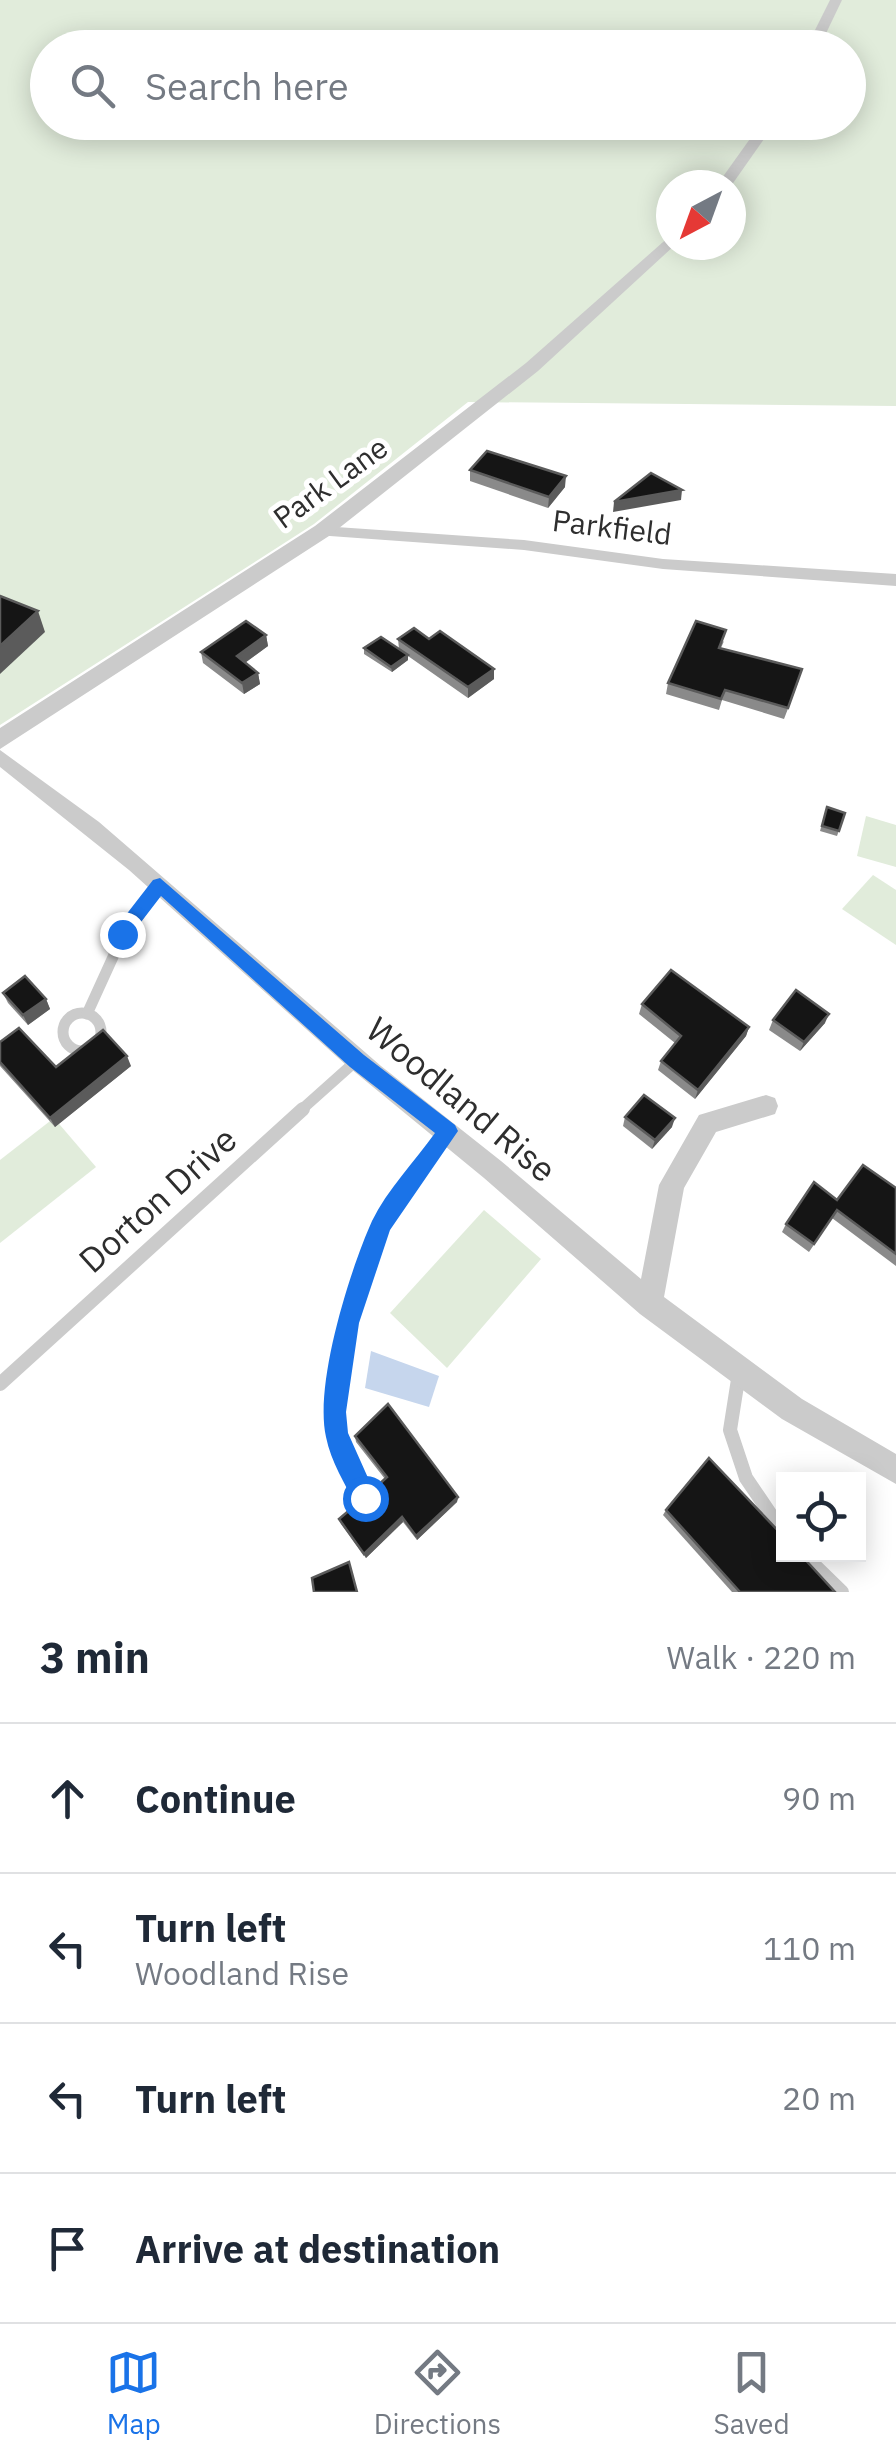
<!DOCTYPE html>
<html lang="en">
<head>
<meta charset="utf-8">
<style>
  :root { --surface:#fff; --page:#f2f2f3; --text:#1f2937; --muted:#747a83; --line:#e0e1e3; --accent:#1a73e8 }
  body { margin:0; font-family:"IBM Plex Sans",sans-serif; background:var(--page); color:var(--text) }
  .controls { position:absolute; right:30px; bottom:30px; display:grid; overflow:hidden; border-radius:0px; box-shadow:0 5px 25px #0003 }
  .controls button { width:90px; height:90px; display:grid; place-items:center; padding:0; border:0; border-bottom:2px solid var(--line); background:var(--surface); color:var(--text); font:50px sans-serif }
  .compass { position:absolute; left:656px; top:170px; width:90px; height:90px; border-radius:50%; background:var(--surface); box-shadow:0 5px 25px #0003; rotate:221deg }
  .stop { position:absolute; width:30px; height:30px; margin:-22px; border:8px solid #1a73e8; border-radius:50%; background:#fff }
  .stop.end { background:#1a73e8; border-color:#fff; box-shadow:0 2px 10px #0008 }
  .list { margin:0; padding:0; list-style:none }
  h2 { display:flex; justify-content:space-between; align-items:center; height:130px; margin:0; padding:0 40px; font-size:42px }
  h2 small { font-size:32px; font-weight:400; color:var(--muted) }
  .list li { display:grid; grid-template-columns:65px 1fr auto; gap:30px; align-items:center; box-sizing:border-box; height:150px; padding:0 40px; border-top:2px solid var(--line) }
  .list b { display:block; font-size:38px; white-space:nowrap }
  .list p { margin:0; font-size:32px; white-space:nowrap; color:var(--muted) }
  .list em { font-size:32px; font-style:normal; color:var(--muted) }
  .icon { flex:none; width:55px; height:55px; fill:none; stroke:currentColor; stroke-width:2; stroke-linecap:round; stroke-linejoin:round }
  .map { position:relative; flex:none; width:896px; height:1592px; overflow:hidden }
  .search { position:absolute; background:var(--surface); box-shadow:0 5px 25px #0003; left:30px; right:30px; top:30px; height:110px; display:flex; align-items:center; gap:25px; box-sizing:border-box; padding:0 35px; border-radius:55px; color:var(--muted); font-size:38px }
  .sheet { height:730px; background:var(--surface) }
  nav { display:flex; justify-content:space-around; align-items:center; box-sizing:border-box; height:140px; border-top:2px solid var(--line); background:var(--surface); font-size:28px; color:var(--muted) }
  nav a { display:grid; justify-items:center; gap:5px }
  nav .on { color:var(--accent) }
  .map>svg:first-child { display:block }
  .green { fill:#e1ecdb; fill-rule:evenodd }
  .water { fill:#c6d6ed }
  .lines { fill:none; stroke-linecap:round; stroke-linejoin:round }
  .service-far1 { stroke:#cbcbcb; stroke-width:11 }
  .service { stroke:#cbcbcb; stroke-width:14 }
  .minor { fill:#cbcbcb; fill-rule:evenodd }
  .tertiary { fill:#cbcbcb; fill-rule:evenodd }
  .wall { fill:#8a8a8a }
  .shaded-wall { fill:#5b5b5b }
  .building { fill:#151515; stroke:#5b5b5b; stroke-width:2.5 }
  .route { fill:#1a73e8 }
  .labels { text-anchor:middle; stroke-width:10; stroke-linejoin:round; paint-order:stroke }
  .street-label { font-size:30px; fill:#2e2e2e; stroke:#fff }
  .near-street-label { font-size:35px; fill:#2e2e2e; stroke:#fff }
</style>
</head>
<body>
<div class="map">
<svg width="896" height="1592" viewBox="0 0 896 1592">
  <rect width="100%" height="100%" fill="#fff"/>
  <g class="green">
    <path d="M 0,0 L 896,0 L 896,406 L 468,402 L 314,524 L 0,725 ZM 48,48 L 848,48 L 848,122 L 48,122 ZM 671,185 L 731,185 L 731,245 L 671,245 Z"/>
    <polygon points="866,816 896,825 896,867 857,856"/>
    <polygon points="873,875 896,890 896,945 842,909"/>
    <polygon points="54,1118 96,1167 0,1243 0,1160"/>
    <polygon points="484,1210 541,1259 447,1368 390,1313"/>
  </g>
  <polygon class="water" points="371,1351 439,1376 429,1407 365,1388"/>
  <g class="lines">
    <g class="service-far1">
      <circle cx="82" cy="1032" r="19"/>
      <polyline points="87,1014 118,946 160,885"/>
      <polyline points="300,1111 356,1061"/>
    </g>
    <g class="service">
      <polyline points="739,1373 730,1430 746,1478 784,1534"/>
      <polyline points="0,1384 303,1109"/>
      <polyline points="365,1499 337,1435 336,1387 345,1329 380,1226 447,1132"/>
      <polyline points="803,1554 842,1592"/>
    </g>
    <g class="minor">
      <polygon points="322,526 524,540 663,559 896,574 896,586 663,569 524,550 316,535 314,531"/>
      <polygon points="0,750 99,822 381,1066 501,1161 641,1279 659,1185 699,1115 766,1095 775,1098 778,1106 775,1114 716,1132 684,1188 664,1297 802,1399 896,1454 896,1484 782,1419 640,1314 484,1178 345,1064 129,870 0,767"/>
    </g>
    <g class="tertiary">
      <polygon points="830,0 842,0 819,48 806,48"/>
      <polygon points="762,122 776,122 731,186 717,185"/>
      <polygon points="671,235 671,245 675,245 538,371 329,536 0,749 0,728 315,526 526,363"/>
    </g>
  </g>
  <g class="wall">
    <polygon points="470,470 565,487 548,508 470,481"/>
    <polygon points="266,635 268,646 245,663 258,673 260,684 244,694 203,663 201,652"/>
    <polygon points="398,639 429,639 494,669 494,679 468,698 408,656 408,660 392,672 364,654 364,648 399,649"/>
    <polygon points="724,641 721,648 799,680 784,719 722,700 719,710 666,694 668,683"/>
    <polygon points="827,807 845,813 837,836 820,831"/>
    <polygon points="3,993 46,999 50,1009 28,1025 8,1003"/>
    <polygon points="642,1004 749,1027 746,1036 695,1099 658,1070 661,1061 675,1043 639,1014"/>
    <polygon points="773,1020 825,1023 800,1051 769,1030"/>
    <polygon points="0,1042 56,1067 131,1066 55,1127 0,1066"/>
    <polygon points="625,1117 672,1127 652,1149 623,1126"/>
    <polygon points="896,1188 896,1266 832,1218 809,1252 782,1232 786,1224 837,1200"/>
    <polygon points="355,1436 458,1497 457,1502 417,1540 403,1522 366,1558 341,1524 339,1519 372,1501 385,1479 356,1442"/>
    <polygon points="666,1510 835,1592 732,1592 663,1515"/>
  </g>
  <g class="shaded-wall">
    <polygon points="566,476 565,487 548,508 549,497"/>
    <polygon points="682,490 681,500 613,512 614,502"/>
    <polygon points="38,611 45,632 0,674 0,646"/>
    <polygon points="266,635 268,646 239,667 237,656"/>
    <polygon points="408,655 408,660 392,672 391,667"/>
    <polygon points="494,669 494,679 468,698 468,687"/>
    <polygon points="258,673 260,684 244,694 242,683"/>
    <polygon points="46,999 50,1009 28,1025 23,1015"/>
    <polygon points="829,1014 825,1023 800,1051 804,1042"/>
    <polygon points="749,1027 746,1036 695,1099 698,1090"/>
    <polygon points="127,1056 131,1066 55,1127 50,1118"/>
    <polygon points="675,1118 672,1127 652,1149 655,1140"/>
    <polygon points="458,1497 457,1502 417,1540 416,1536"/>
    <polygon points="402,1517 403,1522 366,1558 364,1554"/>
  </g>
  <g class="building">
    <polygon points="487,451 566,476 549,497 470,470"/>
    <polygon points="651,473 682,490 614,502"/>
    <polygon points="0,596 38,611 0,646"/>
    <polygon points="246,621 266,635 237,656 258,673 242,683 201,652"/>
    <polygon points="696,621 726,630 719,648 802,669 788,708 725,690 721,699 668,683"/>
    <polygon points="414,628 429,639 440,631 494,669 468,687 398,639"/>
    <polygon points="381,637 408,655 391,667 364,648"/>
    <polygon points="827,807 845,813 839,831 822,826"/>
    <polygon points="671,970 749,1027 698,1090 661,1061 681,1036 642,1004"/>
    <polygon points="25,976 46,999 23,1015 3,993"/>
    <polygon points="796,990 829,1014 804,1042 773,1020"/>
    <polygon points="19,1028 56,1067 103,1030 127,1056 50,1118 0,1062 0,1042"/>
    <polygon points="644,1095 675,1118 655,1140 625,1117"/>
    <polygon points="863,1165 896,1188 896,1254 837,1210 814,1244 786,1224 814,1182 837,1200"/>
    <polygon points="388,1404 458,1497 416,1536 402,1517 364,1554 339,1519 358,1503 372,1501 374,1489 387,1477 355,1436"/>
    <polygon points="709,1458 784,1537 784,1554 800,1554 835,1592 740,1592 666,1510"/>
    <polygon points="349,1562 357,1592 314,1592 312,1578"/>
  </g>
  <path class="route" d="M 160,878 L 364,1055 L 455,1125 L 458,1131 L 390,1230 L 359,1323 L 346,1412 L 348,1433 L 377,1498 L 373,1507 L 365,1510 L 357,1507 C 345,1484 331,1462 326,1437 C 314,1384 350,1270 372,1221 C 387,1190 415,1161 435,1133 L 350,1067 L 161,896 L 128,939 L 115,939 L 115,929 L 153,880 Z"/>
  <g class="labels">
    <g class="street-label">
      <text transform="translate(331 483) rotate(-36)" y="10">Park Lane</text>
      <text transform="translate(612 528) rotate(7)" y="10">Parkfield</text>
    </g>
    <g class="near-street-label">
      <text transform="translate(461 1100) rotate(40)" y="12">Woodland Rise</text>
      <text transform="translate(158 1200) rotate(-42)" y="12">Dorton Drive</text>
    </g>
  </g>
</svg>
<div class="controls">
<button><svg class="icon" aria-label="locate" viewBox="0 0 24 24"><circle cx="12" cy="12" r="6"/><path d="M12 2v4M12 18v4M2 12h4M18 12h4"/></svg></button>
</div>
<svg class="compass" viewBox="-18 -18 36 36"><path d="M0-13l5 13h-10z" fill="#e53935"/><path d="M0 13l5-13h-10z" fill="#747a83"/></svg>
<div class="stop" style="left:365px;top:1498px"></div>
<div class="stop end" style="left:122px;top:934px"></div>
<div class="search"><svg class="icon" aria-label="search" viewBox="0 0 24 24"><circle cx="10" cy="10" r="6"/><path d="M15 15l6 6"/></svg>Search here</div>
</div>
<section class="sheet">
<h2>3 min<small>Walk · 220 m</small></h2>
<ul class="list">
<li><svg class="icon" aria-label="ahead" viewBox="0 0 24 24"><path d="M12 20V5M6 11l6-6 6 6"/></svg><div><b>Continue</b></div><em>90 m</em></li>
<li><svg class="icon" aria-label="left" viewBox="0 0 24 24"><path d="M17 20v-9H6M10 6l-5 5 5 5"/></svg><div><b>Turn left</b><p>Woodland Rise</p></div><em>110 m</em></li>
<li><svg class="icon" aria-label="left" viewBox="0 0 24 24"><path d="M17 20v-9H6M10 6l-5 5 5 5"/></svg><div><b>Turn left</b></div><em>20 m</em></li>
<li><svg class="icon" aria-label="arrive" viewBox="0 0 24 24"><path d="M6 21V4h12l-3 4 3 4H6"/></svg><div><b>Arrive at destination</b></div></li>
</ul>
</section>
<nav>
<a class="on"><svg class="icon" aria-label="map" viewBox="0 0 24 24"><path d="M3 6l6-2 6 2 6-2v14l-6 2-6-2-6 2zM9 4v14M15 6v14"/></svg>Map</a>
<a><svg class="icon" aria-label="directions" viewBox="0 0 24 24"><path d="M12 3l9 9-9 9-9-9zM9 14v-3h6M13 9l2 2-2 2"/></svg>Directions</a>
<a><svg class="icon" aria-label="saved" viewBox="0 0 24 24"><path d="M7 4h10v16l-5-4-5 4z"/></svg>Saved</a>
</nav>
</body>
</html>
